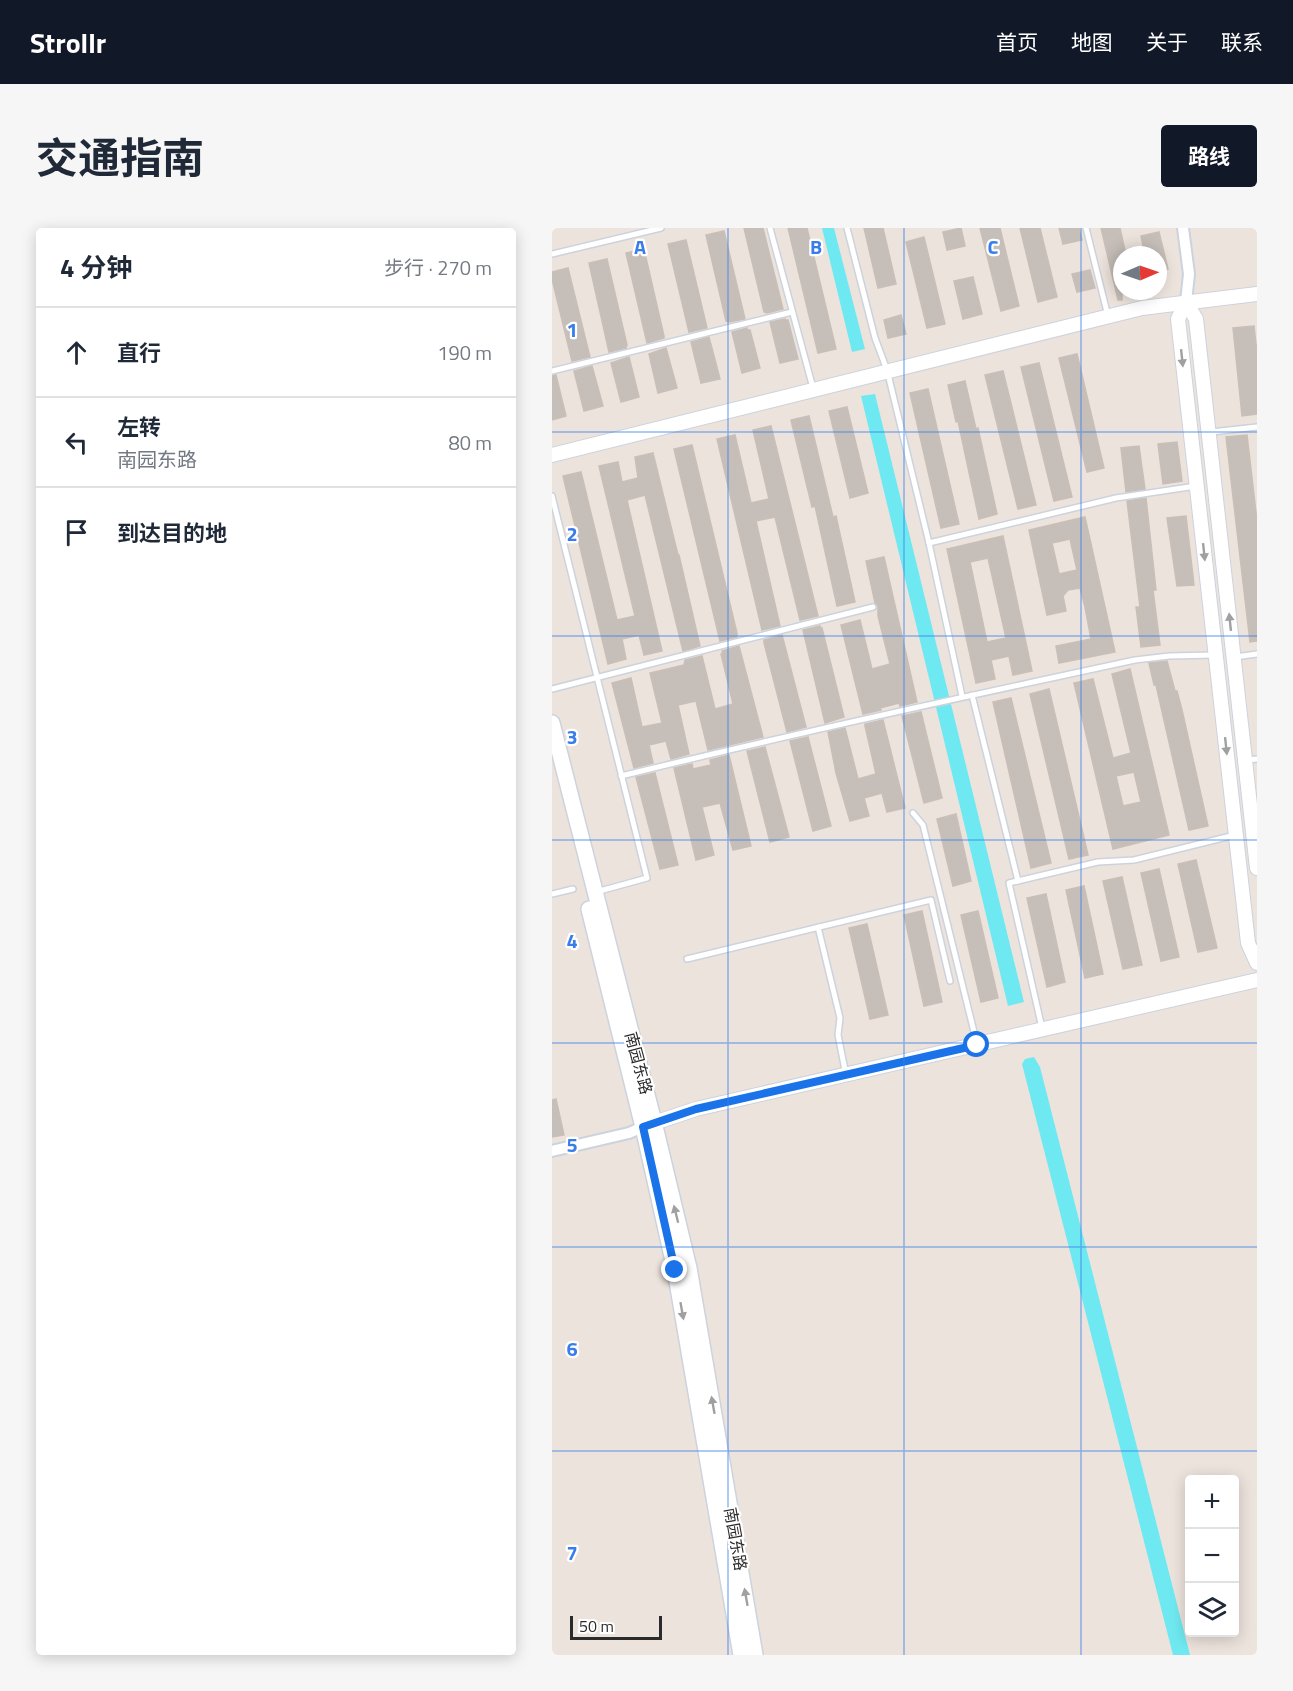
<!DOCTYPE html>
<html lang="zh">
<head>
<meta charset="utf-8">
<style>
  :root { --surface:#fff; --page:#f6f6f7; --text:#1f2937; --muted:#747a83; --line:#e0e1e3; --accent:#111827 }
  body { margin:0; font-family:"Titillium Web","Noto Sans SC",sans-serif; background:var(--page); color:var(--text) }
  .controls { position:absolute; right:18px; bottom:18px; display:grid; overflow:hidden; border-radius:6px; box-shadow:0 3px 15px #0003 }
  .controls button { width:54px; height:54px; display:grid; place-items:center; padding:0; border:0; border-bottom:2px solid var(--line); background:var(--surface); color:var(--text); font:30px sans-serif }
  .compass { position:absolute; left:561px; top:18px; width:54px; height:54px; border-radius:50%; background:var(--surface); box-shadow:0 3px 15px #0003; rotate:88deg }
  .scale { position:absolute; left:18px; bottom:15px; width:92px; box-sizing:border-box; padding-left:6px; border:3px solid #2b2b2b; border-top:0; font-size:16px; line-height:21px; white-space:nowrap; color:#2b2b2b; -webkit-text-stroke:4px #fff; paint-order:stroke }
  .stop { position:absolute; width:18px; height:18px; margin:-14px; border:4px solid #1a73e8; border-radius:50%; background:#fff }
  .stop.end { background:#1a73e8; border-color:#fff; box-shadow:0 2px 6px #0008 }
  .list { margin:0; padding:0; list-style:none }
  h2 { display:flex; justify-content:space-between; align-items:center; height:78px; margin:0; padding:0 24px; font-size:26px }
  h2 small { font-size:20px; font-weight:400; color:var(--muted) }
  .list li { display:grid; grid-template-columns:39px 1fr auto; gap:18px; align-items:center; box-sizing:border-box; height:90px; padding:0 24px; border-top:2px solid var(--line) }
  .list b { display:block; font-size:22px; white-space:nowrap }
  .list p { margin:0; font-size:20px; white-space:nowrap; color:var(--muted) }
  .list em { font-size:20px; font-style:normal; color:var(--muted) }
  .icon { flex:none; width:33px; height:33px; fill:none; stroke:currentColor; stroke-width:2; stroke-linecap:round; stroke-linejoin:round }
  .map { position:relative; flex:none; width:705px; height:1427px; overflow:hidden; border-radius:6px }
  header { display:flex; align-items:center; gap:36px; box-sizing:border-box; height:84px; padding:0 30px; background:var(--accent); color:#fff }
  header strong { font-size:28px }
  nav { display:flex; gap:33px; margin-inline-start:auto; font-size:21px }
  .intro { display:flex; align-items:center; justify-content:space-between; box-sizing:border-box; height:144px; padding:0 36px }
  h1 { margin:0; font-size:42px }
  .button { padding:15px 27px; border-radius:6px; background:var(--accent); color:#fff; font-size:21px; font-weight:700 }
  main { display:flex; gap:36px; padding:0 36px }
  aside { flex:1; background:var(--surface); border-radius:6px; box-shadow:0 3px 15px #0003 }
  .map>svg:first-child { display:block }
  .water { fill:#6fe9f1 }
  .building { fill:#c6bfb9; stroke:#c9bfb7; stroke-width:1.5; fill-rule:evenodd }
  .lines { fill:none; stroke-linecap:round; stroke-linejoin:round }
  .service-casing { stroke:#ccd3dd; stroke-width:8 }
  .minor-casing { stroke:#ccd3dd; stroke-width:14 }
  .tertiary-casing { stroke:#ccd3dd; stroke-width:16 }
  .secondary-casing { stroke:#ccd3dd; stroke-width:18 }
  .service { stroke:#fff; stroke-width:5 }
  .minor { stroke:#fff; stroke-width:10 }
  .tertiary { stroke:#fff; stroke-width:14 }
  .secondary { stroke:#fff; stroke-width:15 }
  .oneway { fill:#a0a0a0 }
  .route { stroke:#1a73e8; stroke-width:8 }
  .grid { fill:none; stroke:#387de9; stroke-width:1.5; stroke-opacity:0.55 }
  .labels { text-anchor:middle; stroke-width:4.5; stroke-linejoin:round; paint-order:stroke }
  .street-label { font-size:16px; fill:#2b2b2b; stroke:#fff }
  .grid-label { font-size:20px; text-anchor:middle; font-weight:bold; fill:#387de9; stroke:#fff; stroke-width:4.5; stroke-linejoin:round; paint-order:stroke }
</style>
</head>
<body>
<header>
<strong>Strollr</strong>
<nav><a>首页</a><a>地图</a><a>关于</a><a>联系</a></nav>
</header>
<div class="intro"><h1>交通指南</h1><a class="button">路线</a></div>
<main>
<aside>
<h2>4 分钟<small>步行 · 270 m</small></h2>
<ul class="list">
<li><svg class="icon" aria-label="ahead" viewBox="0 0 24 24"><path d="M12 20V5M6 11l6-6 6 6"/></svg><div><b>直行</b></div><em>190 m</em></li>
<li><svg class="icon" aria-label="left" viewBox="0 0 24 24"><path d="M17 20v-9H6M10 6l-5 5 5 5"/></svg><div><b>左转</b><p>南园东路</p></div><em>80 m</em></li>
<li><svg class="icon" aria-label="arrive" viewBox="0 0 24 24"><path d="M6 21V4h12l-3 4 3 4H6"/></svg><div><b>到达目的地</b></div></li>
</ul>
</aside>
<div class="map">
<svg width="705" height="1427" viewBox="0 0 705 1427">
  <rect width="100%" height="100%" fill="#ede3dd"/>
  <g class="water">
    <polygon points="270,0 282,0 313,121 300,124"/>
    <polygon points="323,166 472,774 456,778 309,168"/>
    <polygon points="482,829 488,839 638,1427 621,1427 470,836 473,831"/>
  </g>
  <g class="building">
    <polygon points="192,0 211,0 231,81 215,85 212,84"/>
    <polygon points="236,0 255,0 284,121 266,125"/>
    <polygon points="312,0 331,0 344,56 326,60"/>
    <polygon points="409,0 413,18 395,22 391,4"/>
    <polygon points="428,0 448,0 467,78 449,83"/>
    <polygon points="468,0 488,0 505,69 486,74"/>
    <polygon points="507,0 527,0 530,12 511,16"/>
    <polygon points="549,0 568,0 574,27 570,27 570,72 566,72"/>
    <polygon points="172,3 193,91 177,94 174,93 154,7"/>
    <polygon points="607,4 616,41 606,44 606,27 593,27 589,8"/>
    <polygon points="372,9 393,96 375,100 354,14"/>
    <polygon points="134,12 155,100 137,104 116,16"/>
    <polygon points="92,21 112,108 112,110 95,115 74,25"/>
    <polygon points="55,31 75,117 74,120 57,124 37,35"/>
    <polygon points="16,40 38,129 20,133 0,51 0,44"/>
    <polygon points="538,42 543,60 525,64 520,46"/>
    <polygon points="421,49 430,86 411,91 402,53"/>
    <polygon points="349,87 354,106 336,110 332,92"/>
    <polygon points="233,91 233,92 236,92 246,131 228,135 218,94"/>
    <polygon points="702,98 705,125 705,186 690,188 681,100"/>
    <polygon points="195,100 195,102 198,102 208,140 190,145 180,104"/>
    <polygon points="157,109 168,151 149,155 139,114"/>
    <polygon points="114,120 125,160 106,165 97,126"/>
    <polygon points="525,126 552,240 535,244 507,130"/>
    <polygon points="77,129 87,169 69,174 59,135"/>
    <polygon points="487,135 520,269 502,273 469,139"/>
    <polygon points="40,138 51,178 32,183 22,143"/>
    <polygon points="451,143 484,277 466,281 433,147"/>
    <polygon points="4,147 14,188 0,192 0,148"/>
    <polygon points="413,153 424,201 426,200 445,286 427,291 406,193 404,194 396,157"/>
    <polygon points="376,161 407,296 389,300 358,165"/>
    <polygon points="295,179 316,265 298,270 277,183"/>
    <polygon points="257,188 281,289 284,288 303,374 285,378 263,278 260,279 239,192"/>
    <polygon points="219,198 266,388 248,392 223,289 204,293 228,398 210,402 165,211 183,207 199,275 217,271 201,202"/>
    <polygon points="695,207 705,293 705,413 698,414 674,209"/>
    <polygon points="625,214 630,253 611,256 606,216"/>
    <polygon points="140,217 185,405 185,409 168,413 122,221"/>
    <polygon points="587,218 593,261 574,264 569,220"/>
    <polygon points="101,225 126,327 127,327 148,418 131,423 93,267 75,272 110,423 92,427 87,407 70,411 74,431 56,436 11,248 29,244 65,392 83,388 47,238 66,234 70,254 86,250 83,229"/>
    <polygon points="594,270 604,362 601,362 608,417 589,419 584,379 588,379 575,273"/>
    <polygon points="634,288 642,357 625,358 615,290"/>
    <path d="M 533,289 L 563,424 L 507,435 L 504,418 L 539,411 L 533,379 L 528,360 L 516,362 L 511,368 L 514,383 L 495,387 L 477,302 ZM 518,311 L 525,342 L 507,346 L 500,315 Z"/>
    <path d="M 451,308 L 480,443 L 461,447 L 457,428 L 439,432 L 443,451 L 424,455 L 395,321 ZM 436,330 L 454,410 L 435,414 L 418,334 Z"/>
    <polygon points="332,329 365,474 348,478 347,475 328,480 329,482 311,486 289,397 308,392 320,441 338,436 326,388 326,378 323,375 314,333"/>
    <polygon points="268,398 269,401 270,400 292,489 273,495 251,402"/>
    <polygon points="230,407 254,499 235,504 212,415 212,412"/>
    <polygon points="187,418 211,509 156,522 144,473 126,477 137,526 119,531 114,513 97,517 101,535 82,540 60,455 79,450 90,499 110,495 98,445 132,437 133,432 150,428 163,481 181,476 169,426 171,426 170,423"/>
    <polygon points="615,433 623,463 625,463 630,482 656,598 637,602 604,457 602,457 597,435"/>
    <path d="M 578,441 L 617,607 L 561,621 L 522,455 L 541,451 L 561,530 L 579,525 L 560,446 ZM 582,544 L 589,574 L 571,578 L 564,548 Z"/>
    <polygon points="497,461 536,627 517,631 478,466"/>
    <polygon points="459,470 499,635 479,640 441,474"/>
    <polygon points="369,484 390,570 372,575 350,488"/>
    <polygon points="331,492 353,580 335,584 330,565 312,570 317,588 298,593 284,545 276,504 293,500 306,551 324,546 313,498 313,496"/>
    <polygon points="256,509 279,598 261,603 238,513"/>
    <polygon points="213,519 237,609 218,614 195,523"/>
    <polygon points="177,527 199,618 181,622 168,575 150,579 162,627 144,632 122,540 140,536 141,541 159,537 158,532"/>
    <polygon points="103,545 126,637 108,641 84,549"/>
    <polygon points="404,586 419,653 401,658 385,591"/>
    <polygon points="644,632 665,720 646,724 626,636"/>
    <polygon points="607,641 627,729 609,733 589,645"/>
    <polygon points="570,649 590,737 571,741 551,653"/>
    <polygon points="532,658 551,746 533,750 514,662"/>
    <polygon points="494,666 513,754 495,759 475,670"/>
    <polygon points="370,683 390,774 372,778 352,687"/>
    <polygon points="426,683 446,770 429,774 409,687"/>
    <polygon points="315,696 336,787 318,791 297,700"/>
    <polygon points="4,871 12,907 0,909 0,872"/>
  </g>
  <g class="lines">
    <g class="service-casing">
      <g id="service">
        <polyline points="218,0 261,160"/>
        <polyline points="295,0 323,110 335,142 377,315"/>
        <polyline points="534,0 556,88"/>
        <polyline points="0,26 109,0"/>
        <polyline points="0,143 240,84"/>
        <polyline points="659,204 705,199"/>
        <polyline points="0,268 95,650 44,664"/>
        <polyline points="683,429 705,426"/>
        <polyline points="0,461 321,379"/>
        <polyline points="420,467 466,653"/>
        <polyline points="410,468 377,315 564,270 644,258"/>
        <polyline points="695,532 705,531"/>
        <path d="M 69,548 C 240,506 411,469 583,432 L 617,428 L 662,427"/>
        <polyline points="361,585 371,597 425,816"/>
        <polyline points="0,666 21,661"/>
        <polyline points="266,699 288,790 286,807 294,847"/>
        <polyline points="135,731 379,672 398,753"/>
        <polyline points="490,800 457,655 546,634 582,632 683,607"/>
      </g>
    </g>
    <g class="minor-casing">
      <g id="minor">
        <polyline points="631,0 637,46 634,74"/>
        <polyline points="0,923 77,905 91,899"/>
      </g>
    </g>
    <g class="tertiary-casing">
      <g id="tertiary">
        <polyline points="634,74 626,91 696,715 705,735"/>
        <polyline points="634,74 644,91 705,640"/>
        <polyline points="0,227 590,80 705,66"/>
        <polyline points="93,898 144,881 705,752"/>
      </g>
    </g>
    <g class="secondary-casing">
      <g id="secondary">
        <polyline points="0,495 102,894 137,1040 203,1427"/>
        <polyline points="37,681 91,899 123,1042 189,1427"/>
      </g>
    </g>
    <use href="#service" class="service"/>
    <use href="#minor" class="minor"/>
    <use href="#tertiary" class="tertiary"/>
    <use href="#secondary" class="secondary"/>
  </g>
  <defs><path id="oneway-solid" d="M-6-.8H1V-3.2L6.5 0L1 3.2V.8H-6Z" transform="scale(1.5)"/></defs>
  <g class="oneway">
    <use href="#oneway-solid" transform="translate(630 130) rotate(84)"/>
    <use href="#oneway-solid" transform="translate(652 324) rotate(84)"/>
    <use href="#oneway-solid" transform="translate(678 394) rotate(-96)"/>
    <use href="#oneway-solid" transform="translate(674 518) rotate(84)"/>
    <use href="#oneway-solid" transform="translate(124 986) rotate(-104)"/>
    <use href="#oneway-solid" transform="translate(130 1083) rotate(80)"/>
    <use href="#oneway-solid" transform="translate(161 1177) rotate(-100)"/>
    <use href="#oneway-solid" transform="translate(194 1369) rotate(-100)"/>
  </g>
  <g class="lines">
    <polyline class="route" points="123,1042 91,899 144,881 425,817"/>
  </g>
  <path class="grid" d="M 176,0 L 176,1427M 352,0 L 352,1427M 529,0 L 529,1427M 0,204 L 705,204M 0,408 L 705,408M 0,612 L 705,612M 0,815 L 705,815M 0,1019 L 705,1019M 0,1223 L 705,1223"/>
  <g class="labels">
    <g class="street-label">
      <text transform="translate(87 835) rotate(75)" y="6">南园东路</text>
      <text transform="translate(184 1311) rotate(80)" y="6">南园东路</text>
    </g>
  </g>
  <g class="grid-label">
    <text x="88" y="26">A</text>
    <text x="264" y="26">B</text>
    <text x="441" y="26">C</text>
    <text x="20" y="109">1</text>
    <text x="20" y="313">2</text>
    <text x="20" y="516">3</text>
    <text x="20" y="720">4</text>
    <text x="20" y="924">5</text>
    <text x="20" y="1128">6</text>
    <text x="20" y="1332">7</text>
  </g>
</svg>
<div class="controls">
<button>+</button>
<button>−</button>
<button><svg class="icon" aria-label="layers" viewBox="0 0 24 24"><path d="M12 4l9 5-9 5-9-5zM3 14l9 5 9-5"/></svg></button>
</div>
<svg class="compass" viewBox="-18 -18 36 36"><path d="M0-13l5 13h-10z" fill="#e53935"/><path d="M0 13l5-13h-10z" fill="#747a83"/></svg>
<div class="scale">50 m</div>
<div class="stop" style="left:425px;top:817px"></div>
<div class="stop end" style="left:123px;top:1042px"></div>
</div>
</main>
</body>
</html>
